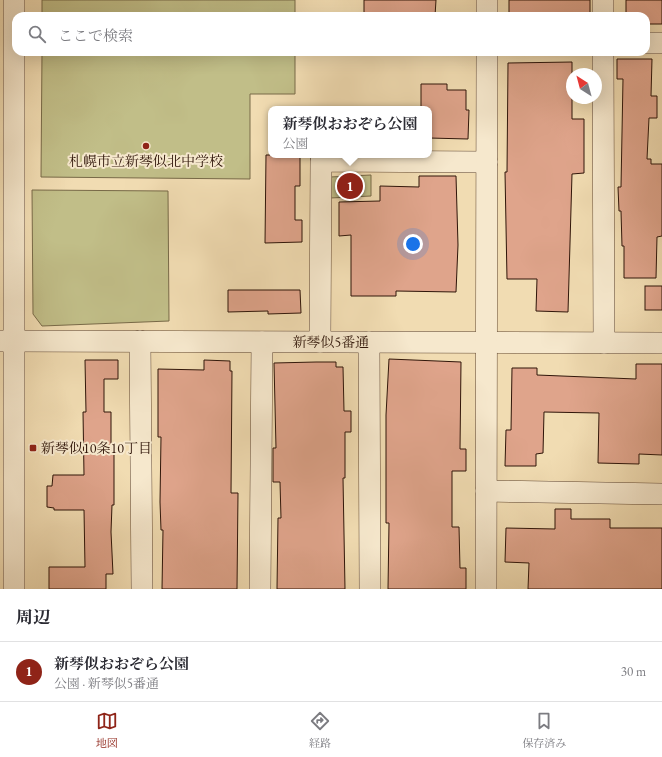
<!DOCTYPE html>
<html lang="ja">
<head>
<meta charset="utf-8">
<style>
  :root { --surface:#fff; --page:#f7f7f7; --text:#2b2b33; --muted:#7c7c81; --line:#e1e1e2; --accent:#8f2418 }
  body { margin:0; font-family:"EB Garamond","Noto Serif JP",serif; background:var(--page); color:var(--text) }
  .compass { position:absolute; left:566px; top:68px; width:36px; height:36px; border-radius:50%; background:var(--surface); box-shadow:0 4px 16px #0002; rotate:324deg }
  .you { position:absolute; left:413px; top:244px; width:14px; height:14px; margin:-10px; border:3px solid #fff; border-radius:50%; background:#1a73e8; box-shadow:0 0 0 6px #1a73e833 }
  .badge { display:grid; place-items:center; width:26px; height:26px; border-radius:50%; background:var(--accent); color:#fff; font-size:13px; font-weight:700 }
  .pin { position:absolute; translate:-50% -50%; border:2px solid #fff; box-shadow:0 1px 4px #0006 }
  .popup { position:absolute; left:268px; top:106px; width:164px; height:52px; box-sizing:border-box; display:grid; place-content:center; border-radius:8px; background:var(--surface); filter:drop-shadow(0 1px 3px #0005); font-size:13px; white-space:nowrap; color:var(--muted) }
  .popup b { font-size:15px; color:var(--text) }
  .popup::after { content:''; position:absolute; left:50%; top:100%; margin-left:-8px; border:8px solid transparent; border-top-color:var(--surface) }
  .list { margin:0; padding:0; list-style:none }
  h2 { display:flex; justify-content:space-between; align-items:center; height:52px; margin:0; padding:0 16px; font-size:17px }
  h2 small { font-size:13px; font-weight:400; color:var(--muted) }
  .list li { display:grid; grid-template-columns:26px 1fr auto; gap:12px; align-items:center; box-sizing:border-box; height:60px; padding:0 16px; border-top:1px solid var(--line) }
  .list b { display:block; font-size:15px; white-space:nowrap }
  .list p { margin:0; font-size:13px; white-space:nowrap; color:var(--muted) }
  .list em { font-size:13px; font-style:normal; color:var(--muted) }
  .icon { flex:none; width:22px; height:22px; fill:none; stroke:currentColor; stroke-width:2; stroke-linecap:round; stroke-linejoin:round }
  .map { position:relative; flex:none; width:662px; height:589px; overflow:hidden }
  .search { position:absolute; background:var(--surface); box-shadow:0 4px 16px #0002; left:12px; right:12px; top:12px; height:44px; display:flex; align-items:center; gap:10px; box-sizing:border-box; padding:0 14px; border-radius:12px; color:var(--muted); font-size:15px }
  .sheet { height:112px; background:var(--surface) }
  nav { display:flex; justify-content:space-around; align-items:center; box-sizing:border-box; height:56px; border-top:1px solid var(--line); background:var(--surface); font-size:11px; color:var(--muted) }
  nav a { display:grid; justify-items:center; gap:2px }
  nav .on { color:var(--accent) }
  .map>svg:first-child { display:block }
  .green { fill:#c1be88; stroke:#786a48 }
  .building { fill:#dfa48b; stroke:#2f1509 }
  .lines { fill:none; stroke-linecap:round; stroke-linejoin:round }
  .minor-casing { stroke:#604733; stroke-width:22 }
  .minor { stroke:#f6e8cd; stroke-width:21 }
  .poi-dot { fill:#8f2418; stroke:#f6e8cd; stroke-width:1.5 }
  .labels { text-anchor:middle; stroke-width:4; stroke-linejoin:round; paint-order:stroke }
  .poi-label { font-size:14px; fill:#2f1509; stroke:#f6e8cd }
  .street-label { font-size:14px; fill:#2f1509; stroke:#f6e8cd }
</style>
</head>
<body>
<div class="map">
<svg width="662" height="589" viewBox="0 0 662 589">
  <rect width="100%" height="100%" fill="#f1dcb2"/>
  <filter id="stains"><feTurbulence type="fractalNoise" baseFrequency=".005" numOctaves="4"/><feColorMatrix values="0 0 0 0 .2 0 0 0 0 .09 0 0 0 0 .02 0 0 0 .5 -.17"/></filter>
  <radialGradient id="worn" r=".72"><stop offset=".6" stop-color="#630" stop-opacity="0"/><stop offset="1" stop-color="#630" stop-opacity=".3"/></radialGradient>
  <g class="green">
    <rect x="42" y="0" width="253" height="16"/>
    <polygon points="42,52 295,52 295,94 250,94 250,179 41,177"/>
    <polygon points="371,175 371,196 330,198 330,177"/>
    <polygon points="32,190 168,191 169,321 42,326 33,314"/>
  </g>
  <g class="building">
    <polygon points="364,0 436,0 435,16 364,16"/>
    <rect x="509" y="0" width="81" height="16"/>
    <polygon points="626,0 662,0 662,24 646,24 646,16 626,16"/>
    <polygon points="617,59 652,59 651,96 657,96 657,118 649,118 647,159 651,159 651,164 662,164 662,236 657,237 656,278 624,278 624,246 622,246 621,211 619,211 618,187 621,187 623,79 617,79"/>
    <polygon points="572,62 572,119 584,119 584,173 572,174 568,312 536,311 537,279 507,279 505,172 507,172 508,63"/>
    <polygon points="421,84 447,84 447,90 466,90 466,110 469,110 468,139 429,138 429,109 421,109"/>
    <polygon points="266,155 300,155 300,186 295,186 295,220 302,220 302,242 265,243"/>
    <polygon points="419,176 456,176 458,245 456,292 396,291 396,296 351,296 351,235 339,236 339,202 380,201 380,186 419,187"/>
    <rect x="645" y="286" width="17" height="24"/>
    <polygon points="228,290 300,290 301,313 268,314 268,311 228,312"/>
    <polygon points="389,359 461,362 460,449 466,449 466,471 452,471 452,527 459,527 460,568 466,568 466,589 388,589 389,523 386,523 386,415"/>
    <polygon points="85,360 118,360 118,379 104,379 104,412 111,412 111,444 114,444 114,505 112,505 111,532 113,574 106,574 106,589 49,589 49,567 85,567 84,510 54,510 54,508 47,507 47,486 52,486 53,475 84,475 83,412 86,412"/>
    <polygon points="204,360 230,361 230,371 232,371 231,493 238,493 237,589 162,589 163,530 161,530 160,502 161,437 158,437 158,369 204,370"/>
    <polygon points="316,362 336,362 336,367 343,367 344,411 351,411 351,432 345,432 345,478 343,478 345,589 277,589 278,518 281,518 280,482 273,482 273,448 276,448 274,363"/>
    <polygon points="636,364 662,364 662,455 639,454 639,464 598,463 599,413 544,412 543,453 536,454 536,466 505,466 506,430 511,430 512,368 537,368 537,375 636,379"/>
    <polygon points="555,509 571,509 571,519 610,519 610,528 662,528 662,589 528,589 529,563 505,562 506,528 555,529"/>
  </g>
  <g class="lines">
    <g class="minor-casing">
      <g id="minor">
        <polyline points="603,0 603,16"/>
        <polyline points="487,16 487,0"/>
        <polyline points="646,43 662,43"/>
        <polyline points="603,52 604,343"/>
        <polyline points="0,341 662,343"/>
        <polyline points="140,341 142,589"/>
        <polyline points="320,342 321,161 487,162"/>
        <polyline points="369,342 370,589"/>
        <polyline points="486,491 662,494"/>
        <polyline points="14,589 14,0"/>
        <polyline points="260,589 262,342"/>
        <polyline points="486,589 487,52"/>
      </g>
    </g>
    <use href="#minor" class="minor"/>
  </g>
  <g class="poi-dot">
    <circle cx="146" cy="146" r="4"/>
    <rect x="29" y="444" width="8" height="8" rx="2"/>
  </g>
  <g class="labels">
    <g class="poi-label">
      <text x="146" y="166">札幌市立新琴似北中学校</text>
      <text x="41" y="453" text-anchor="start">新琴似10条10丁目</text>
    </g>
    <g class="street-label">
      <text x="331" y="347">新琴似5番通</text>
    </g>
  </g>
  <rect width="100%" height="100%" filter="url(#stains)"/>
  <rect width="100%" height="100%" fill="url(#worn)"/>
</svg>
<svg class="compass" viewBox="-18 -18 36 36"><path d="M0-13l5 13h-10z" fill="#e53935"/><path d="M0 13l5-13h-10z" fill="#7c7c81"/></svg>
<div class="you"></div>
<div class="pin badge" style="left:350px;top:186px">1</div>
<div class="popup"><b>新琴似おおぞら公園</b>公園</div>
<div class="search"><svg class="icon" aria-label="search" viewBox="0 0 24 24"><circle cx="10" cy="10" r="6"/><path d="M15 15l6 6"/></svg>ここで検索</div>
</div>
<section class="sheet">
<h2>周辺<small></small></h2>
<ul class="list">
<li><span class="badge">1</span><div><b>新琴似おおぞら公園</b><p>公園 · 新琴似5番通</p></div><em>30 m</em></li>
</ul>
</section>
<nav>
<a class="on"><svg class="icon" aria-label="map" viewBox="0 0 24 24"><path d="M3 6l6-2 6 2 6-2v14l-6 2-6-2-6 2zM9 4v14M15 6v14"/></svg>地図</a>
<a><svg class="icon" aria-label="directions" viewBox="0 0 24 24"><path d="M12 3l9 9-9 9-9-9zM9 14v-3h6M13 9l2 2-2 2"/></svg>経路</a>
<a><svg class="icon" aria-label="saved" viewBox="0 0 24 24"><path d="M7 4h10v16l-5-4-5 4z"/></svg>保存済み</a>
</nav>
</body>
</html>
